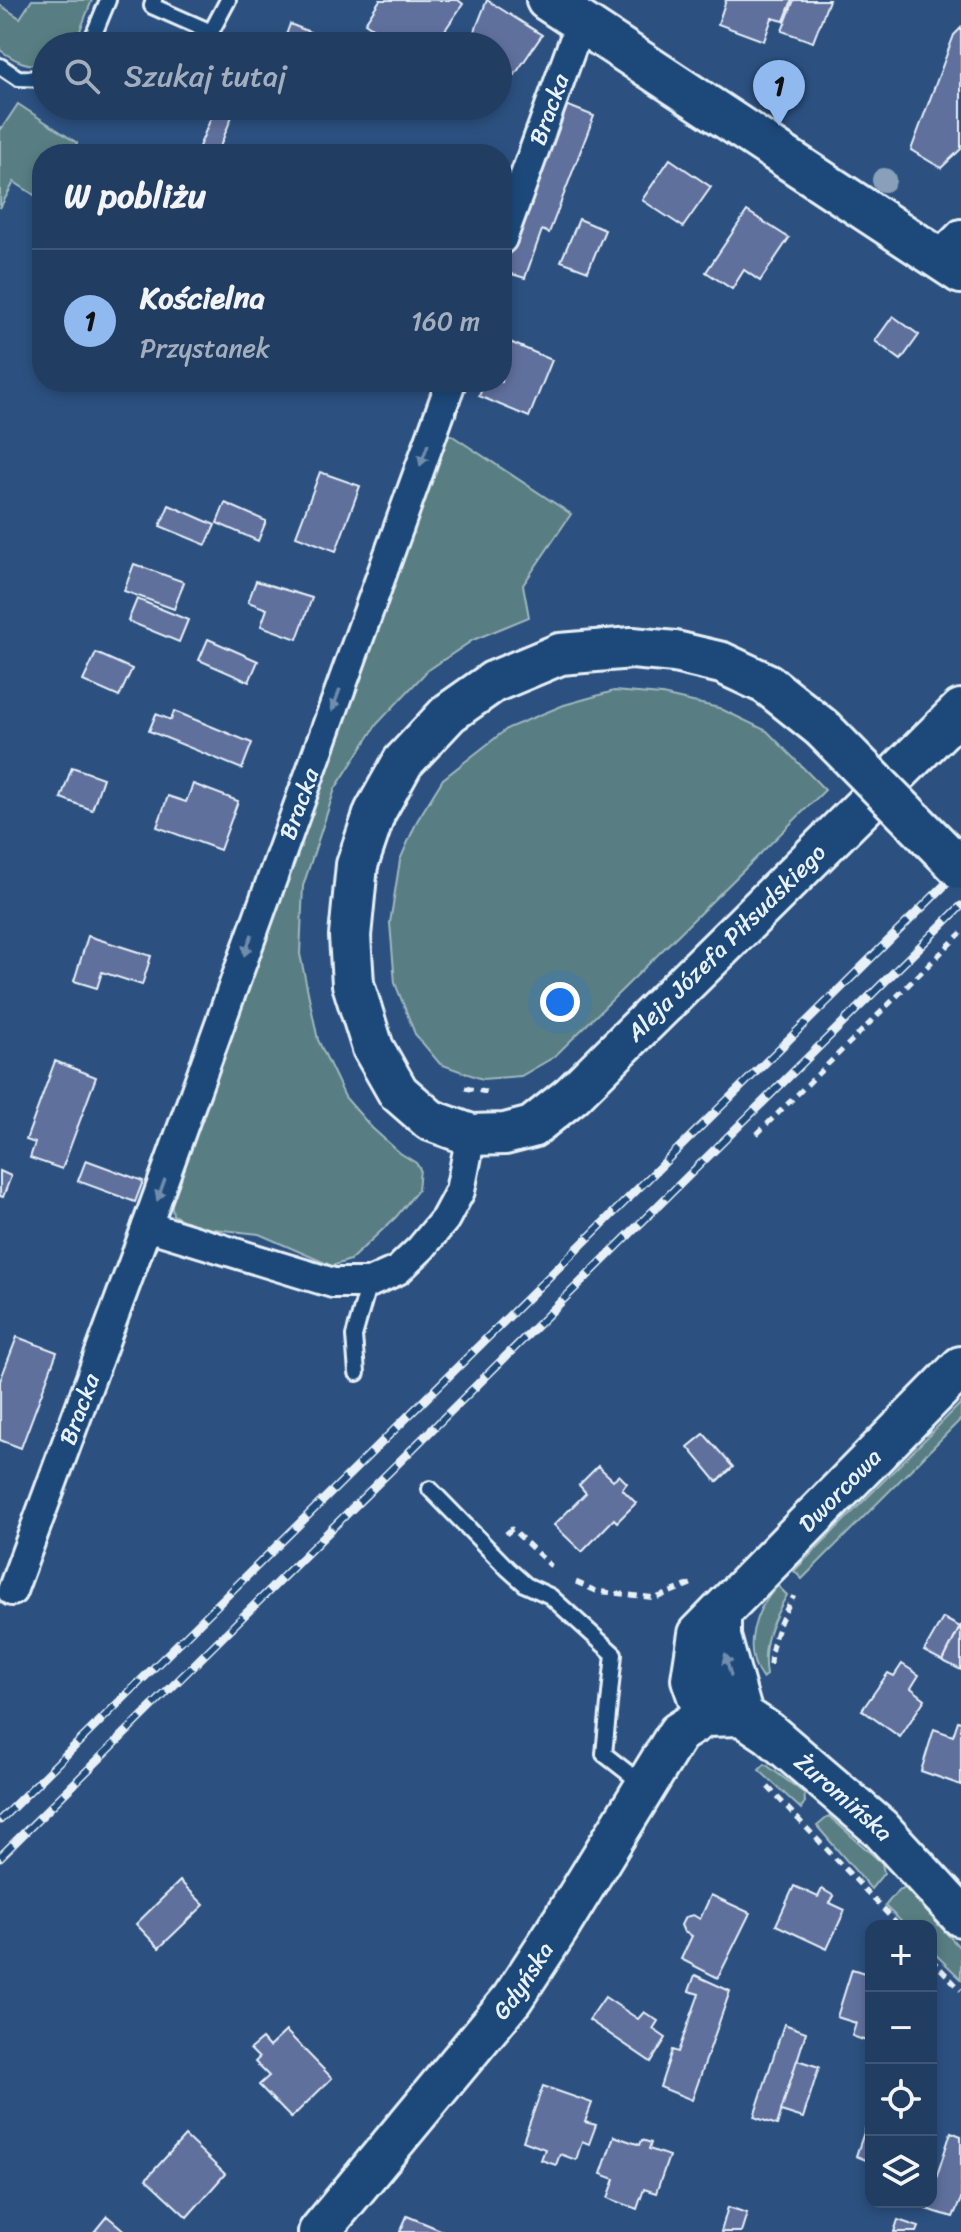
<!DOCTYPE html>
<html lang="pl">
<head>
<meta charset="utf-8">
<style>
  :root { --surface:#213d61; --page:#2d486a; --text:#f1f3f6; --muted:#a2aebd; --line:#3e5676; --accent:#90b9f0 }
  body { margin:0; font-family:Sriracha,sans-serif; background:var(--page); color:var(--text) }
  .controls { position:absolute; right:24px; bottom:24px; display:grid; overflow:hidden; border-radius:16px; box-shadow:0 4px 12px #0003 }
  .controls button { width:72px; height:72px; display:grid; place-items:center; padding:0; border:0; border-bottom:2px solid var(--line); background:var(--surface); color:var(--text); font:40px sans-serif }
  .you { position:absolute; left:560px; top:1002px; width:28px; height:28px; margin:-20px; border:6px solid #fff; border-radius:50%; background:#1a73e8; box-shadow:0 0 0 12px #1a73e833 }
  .badge { display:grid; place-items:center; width:52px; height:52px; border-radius:50%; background:var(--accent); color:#111; font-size:26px; font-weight:700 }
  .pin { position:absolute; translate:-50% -66px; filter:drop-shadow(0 2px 4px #0008) }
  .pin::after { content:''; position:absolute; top:42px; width:28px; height:24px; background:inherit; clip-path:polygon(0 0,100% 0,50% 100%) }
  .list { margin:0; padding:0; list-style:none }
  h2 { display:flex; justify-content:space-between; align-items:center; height:104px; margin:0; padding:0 32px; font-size:34px }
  h2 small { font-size:26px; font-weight:400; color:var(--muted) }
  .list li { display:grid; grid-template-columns:52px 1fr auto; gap:24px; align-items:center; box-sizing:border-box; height:144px; padding:0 32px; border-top:2px solid var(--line) }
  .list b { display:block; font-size:30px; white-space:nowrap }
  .list p { margin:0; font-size:26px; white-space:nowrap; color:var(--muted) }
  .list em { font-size:26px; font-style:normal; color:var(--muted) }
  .icon { flex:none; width:44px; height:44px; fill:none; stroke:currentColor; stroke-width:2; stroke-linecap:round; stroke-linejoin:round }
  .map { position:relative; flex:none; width:961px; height:2232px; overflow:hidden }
  .search { position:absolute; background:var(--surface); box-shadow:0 4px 12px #0003; left:32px; top:32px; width:480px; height:88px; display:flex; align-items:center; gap:20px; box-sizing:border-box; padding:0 28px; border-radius:44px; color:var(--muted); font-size:30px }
  .panel { position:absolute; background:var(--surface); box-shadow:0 4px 12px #0003; left:32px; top:144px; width:480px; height:248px; border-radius:32px }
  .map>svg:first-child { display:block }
  .green { fill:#597e83; stroke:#a0b8be; stroke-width:2 }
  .building { fill:#606f9d; stroke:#e8f1f8; stroke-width:2 }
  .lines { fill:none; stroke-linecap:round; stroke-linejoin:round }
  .lane-casing { stroke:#e8f1f8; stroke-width:20 }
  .street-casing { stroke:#e8f1f8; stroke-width:34 }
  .secondary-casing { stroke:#e8f1f8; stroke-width:46 }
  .path { stroke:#e8f1f8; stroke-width:5; stroke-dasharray:8 6; stroke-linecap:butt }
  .lane { stroke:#1f4a7a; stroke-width:14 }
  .street { stroke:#1f4a7a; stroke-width:28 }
  .secondary { stroke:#1f4a7a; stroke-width:40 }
  .rail-casing { stroke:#e8f1f8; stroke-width:9 }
  .rail { stroke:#1f4a7a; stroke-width:6; stroke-dasharray:18; stroke-linecap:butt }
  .secondary-bridge-casing { stroke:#e8f1f8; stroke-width:46; stroke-linecap:butt }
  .secondary-bridge { stroke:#1f4a7a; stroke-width:40 }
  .tree { fill:#88a0b9 }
  .oneway { fill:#6f8dac }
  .labels { text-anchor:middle; stroke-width:6; stroke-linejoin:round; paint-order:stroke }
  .street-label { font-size:24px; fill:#e8f1f8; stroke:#1f4a7a }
</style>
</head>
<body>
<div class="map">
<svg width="961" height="2232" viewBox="0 0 961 2232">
  <rect width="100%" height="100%" fill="#2c5181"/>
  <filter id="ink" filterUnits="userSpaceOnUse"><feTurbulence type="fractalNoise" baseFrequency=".0125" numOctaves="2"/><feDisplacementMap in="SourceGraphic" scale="16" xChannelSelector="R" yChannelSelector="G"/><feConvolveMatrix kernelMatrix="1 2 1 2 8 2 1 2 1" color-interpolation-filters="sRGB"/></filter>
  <g filter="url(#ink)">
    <g class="green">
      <path d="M 32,0 L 92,0 L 74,46 L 46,46 L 46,64 C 28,68 14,60 0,50 L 0,5 L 20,18 Z"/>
      <polygon points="18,104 77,143 73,154 42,154 42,200 14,182 0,208 0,127 2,128"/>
      <polygon points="445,431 571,514 523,585 529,617 473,640 427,671 377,724 335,789 303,886 300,954 318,1040 345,1097 372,1128 400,1153 416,1163 420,1169 418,1190 396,1217 350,1260 332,1266 259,1234 196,1227 173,1215 170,1195"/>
      <polygon points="614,691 662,695 719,708 767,731 825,790 554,1057 521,1076 482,1079 440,1064 415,1034 395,983 390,923 400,860 417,821 443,779 508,728 564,705"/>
      <polygon points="961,1403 961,1419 802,1579 794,1571"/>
      <path d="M 778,1586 L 787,1595 C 772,1621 761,1644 766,1675 L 762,1678 C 741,1649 755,1608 778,1586 Z"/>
      <polygon points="765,1764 804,1793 805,1802 801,1809 759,1770"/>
      <polygon points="829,1816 882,1863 884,1873 871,1889 817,1826"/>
      <polygon points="905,1888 961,1949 961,1979 931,1950 931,1926 906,1926 885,1906 898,1890"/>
    </g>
    <g class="building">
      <polygon points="380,0 458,0 463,4 434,46 399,46 365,23"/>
      <polygon points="487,0 542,35 512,79 498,71 498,46 469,46"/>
      <polygon points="726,0 792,0 784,21 772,18 764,41 718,24"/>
      <polygon points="794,0 829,0 813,42 782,31"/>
      <polygon points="290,24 344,46 282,46"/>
      <polygon points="961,28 961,149 941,168 911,150 954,35"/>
      <polygon points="566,105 594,116 549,233 542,230 525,278 502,271"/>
      <polygon points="216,106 236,106 217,154 196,154"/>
      <polygon points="670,159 711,187 683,227 642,200"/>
      <polygon points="747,211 789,238 760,281 744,270 732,289 706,272"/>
      <polygon points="579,219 605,230 588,271 561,261"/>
      <polygon points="893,316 919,335 901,360 875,341"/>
      <polygon points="503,339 552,360 529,417 479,396 485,382 502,382"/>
      <polygon points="320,472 360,486 336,551 296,536"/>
      <polygon points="225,503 266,521 258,541 217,523"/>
      <polygon points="169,505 215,525 206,545 160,526"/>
      <polygon points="134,564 184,582 174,609 124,591"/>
      <polygon points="256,581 312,598 297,639 261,626 267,609 248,602"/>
      <polygon points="137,599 188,620 179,642 128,621"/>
      <polygon points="208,639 258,661 249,682 199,660"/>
      <polygon points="96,653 132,669 119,697 83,681"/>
      <polygon points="174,711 252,743 242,769 149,731 156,714 171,720"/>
      <polygon points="72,767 103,778 92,810 61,798"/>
      <polygon points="193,784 238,801 220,850 157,827 168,796 186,802"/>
      <polygon points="88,936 151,956 142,985 102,972 97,988 74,981"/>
      <polygon points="55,1061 96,1077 62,1169 30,1158 35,1143 26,1140"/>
      <polygon points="86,1160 143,1181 135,1202 78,1181"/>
      <polygon points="0,1171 11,1176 3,1197 0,1196"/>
      <polygon points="17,1337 57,1352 21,1448 0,1440 0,1381"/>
      <polygon points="704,1434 733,1467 717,1482 688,1447"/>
      <polygon points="598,1466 613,1480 619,1475 627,1483 622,1489 636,1503 617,1522 614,1519 582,1552 554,1525 586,1493 579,1485"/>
      <polygon points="943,1618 960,1627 943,1661 924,1651"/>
      <polygon points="961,1625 961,1670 943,1661"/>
      <polygon points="902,1664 919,1675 911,1688 925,1699 900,1737 862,1710 888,1673 894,1676"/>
      <polygon points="958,1721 961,1722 961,1785 921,1771 934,1729 953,1736"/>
      <polygon points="180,1881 204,1905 159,1948 136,1924"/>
      <polygon points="794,1886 818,1897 822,1889 834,1896 830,1903 845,1910 827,1949 776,1925"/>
      <polygon points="711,1895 750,1913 718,1978 681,1959 692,1936 684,1932 681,1925 685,1917 693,1915 700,1919"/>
      <polygon points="852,1969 871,1975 871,2028 866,2041 852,2036 856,2023 837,2017"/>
      <polygon points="695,1975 730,1991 692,2100 660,2087 672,2050 678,2052 699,1994 689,1991"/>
      <polygon points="605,1997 638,2019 644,2012 658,2021 653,2029 666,2038 651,2062 589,2020"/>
      <polygon points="784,2024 806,2032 777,2125 754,2117"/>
      <polygon points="286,2031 332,2078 291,2118 259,2085 269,2076 255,2062 259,2058 250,2049 262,2039 269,2047"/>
      <polygon points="797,2060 819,2067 803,2118 781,2111"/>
      <polygon points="543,2086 592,2103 585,2122 596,2125 589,2144 582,2141 576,2160 560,2154 556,2165 541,2160 545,2149 523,2141"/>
      <polygon points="871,2112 871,2162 856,2156"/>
      <polygon points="951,2132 961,2136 961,2199 953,2217 926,2209 928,2202 931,2202 931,2194"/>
      <polygon points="185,2136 225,2174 187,2217 146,2179"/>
      <polygon points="614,2136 640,2145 642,2140 651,2143 649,2149 669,2156 656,2193 644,2189 637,2209 608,2198 615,2179 601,2174"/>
      <polygon points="728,2207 747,2213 741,2232 721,2232"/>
      <polygon points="107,2216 126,2232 94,2232"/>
      <polygon points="407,2216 443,2231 443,2232 400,2232"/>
      <polygon points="898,2220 919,2227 917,2232 894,2232"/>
    </g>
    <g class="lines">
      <g class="lane-casing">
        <g id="lane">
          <polyline points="154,0 152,6 211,32 228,0"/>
          <polyline points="89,46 108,0"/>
          <polyline points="0,66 18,78 46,79"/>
          <polyline points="357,1373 354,1336 369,1283"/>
          <polyline points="430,1489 508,1569 526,1585 550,1596 614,1654 604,1754 645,1786"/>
        </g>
      </g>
      <g class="street-casing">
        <g id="street">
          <path id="s1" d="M 502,239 L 580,24"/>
          <polyline points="937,258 961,234"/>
          <polyline points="147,1226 333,1283 369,1283 398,1270 421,1248 445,1219 460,1191 471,1135"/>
          <path id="s2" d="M 12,1591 L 147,1226 L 451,382"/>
        </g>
      </g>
      <g class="secondary-casing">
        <g id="secondary">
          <polyline points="547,0 961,273"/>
          <path id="s3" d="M 822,728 L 767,684 L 722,663 L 675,652 L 632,648 L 560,654 L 493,682 L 449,713 L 403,762 L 375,812 L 357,865 L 350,936 L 353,984 L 373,1048 L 398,1092 L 430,1120 L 471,1135 L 505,1134 L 532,1127 L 572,1095 L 961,710"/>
          <polyline points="720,1613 720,1637 742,1715"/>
          <path id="s4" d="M 705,1716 L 692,1679 L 699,1634 L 961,1367"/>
          <path id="s5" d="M 319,2232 L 512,1999 L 559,1927 L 678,1733 L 705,1716 L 742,1715 L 769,1733 L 880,1828 L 961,1916"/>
        </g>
      </g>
      <g class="path">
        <polyline points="465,1088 491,1093"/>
        <polyline points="757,1134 961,933"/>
        <polyline points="506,1534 512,1529 551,1566"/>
        <polyline points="576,1582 596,1591 656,1598 693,1583"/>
        <path d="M 770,1665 C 771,1641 781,1617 794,1596"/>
        <polyline points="768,1787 899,1926"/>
        <polyline points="931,1959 961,1990"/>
      </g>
      <use href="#lane" class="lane"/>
      <use href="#street" class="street"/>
      <use href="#secondary" class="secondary"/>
      <g class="rail-casing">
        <g id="rail">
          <polyline points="0,1820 961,869"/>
          <polyline points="0,1857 961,906"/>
        </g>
      </g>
      <use href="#rail" class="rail"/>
      <g class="secondary-bridge-casing">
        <polyline id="secondary-bridge" points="822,728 961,869"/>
      </g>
      <use href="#secondary-bridge" class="secondary-bridge"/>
    </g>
    <circle class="tree" cx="884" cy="180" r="12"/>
    <defs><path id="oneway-solid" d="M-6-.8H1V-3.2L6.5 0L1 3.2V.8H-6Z" transform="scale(2)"/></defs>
    <g class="oneway">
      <use href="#oneway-solid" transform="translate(424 455) rotate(110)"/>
      <use href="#oneway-solid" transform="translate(336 700) rotate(110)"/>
      <use href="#oneway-solid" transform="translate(248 945) rotate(110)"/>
      <use href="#oneway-solid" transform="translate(161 1190) rotate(110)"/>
      <use href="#oneway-solid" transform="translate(728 1665) rotate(-106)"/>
    </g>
  </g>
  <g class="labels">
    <g class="street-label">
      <text dy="8" stroke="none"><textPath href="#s1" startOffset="138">Bracka</textPath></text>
      <text dy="8" stroke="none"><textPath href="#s2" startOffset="838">Bracka</textPath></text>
      <text dy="8" stroke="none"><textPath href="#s3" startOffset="1244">Aleja Józefa Piłsudskiego</textPath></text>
      <text dy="8" stroke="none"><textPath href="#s2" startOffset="194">Bracka</textPath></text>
      <text dy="8" stroke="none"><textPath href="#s4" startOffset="286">Dworcowa</textPath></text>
      <text dy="8" stroke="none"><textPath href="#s5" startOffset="816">Żuromińska</textPath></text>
      <text dy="8" stroke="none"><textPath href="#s5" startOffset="324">Gdyńska</textPath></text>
    </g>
  </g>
</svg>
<div class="controls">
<button>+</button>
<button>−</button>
<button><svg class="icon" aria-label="locate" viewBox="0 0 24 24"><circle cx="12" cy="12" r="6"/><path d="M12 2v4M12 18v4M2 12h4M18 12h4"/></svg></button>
<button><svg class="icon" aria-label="layers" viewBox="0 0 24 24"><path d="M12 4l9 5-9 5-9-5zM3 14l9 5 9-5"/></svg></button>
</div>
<div class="you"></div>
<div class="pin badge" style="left:779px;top:126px">1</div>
<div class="search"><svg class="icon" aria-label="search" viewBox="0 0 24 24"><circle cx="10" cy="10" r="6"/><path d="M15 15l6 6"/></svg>Szukaj tutaj</div>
<section class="panel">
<h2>W pobliżu<small></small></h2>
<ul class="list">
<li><span class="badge">1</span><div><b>Kościelna</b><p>Przystanek</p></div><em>160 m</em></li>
</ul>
</section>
</div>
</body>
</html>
